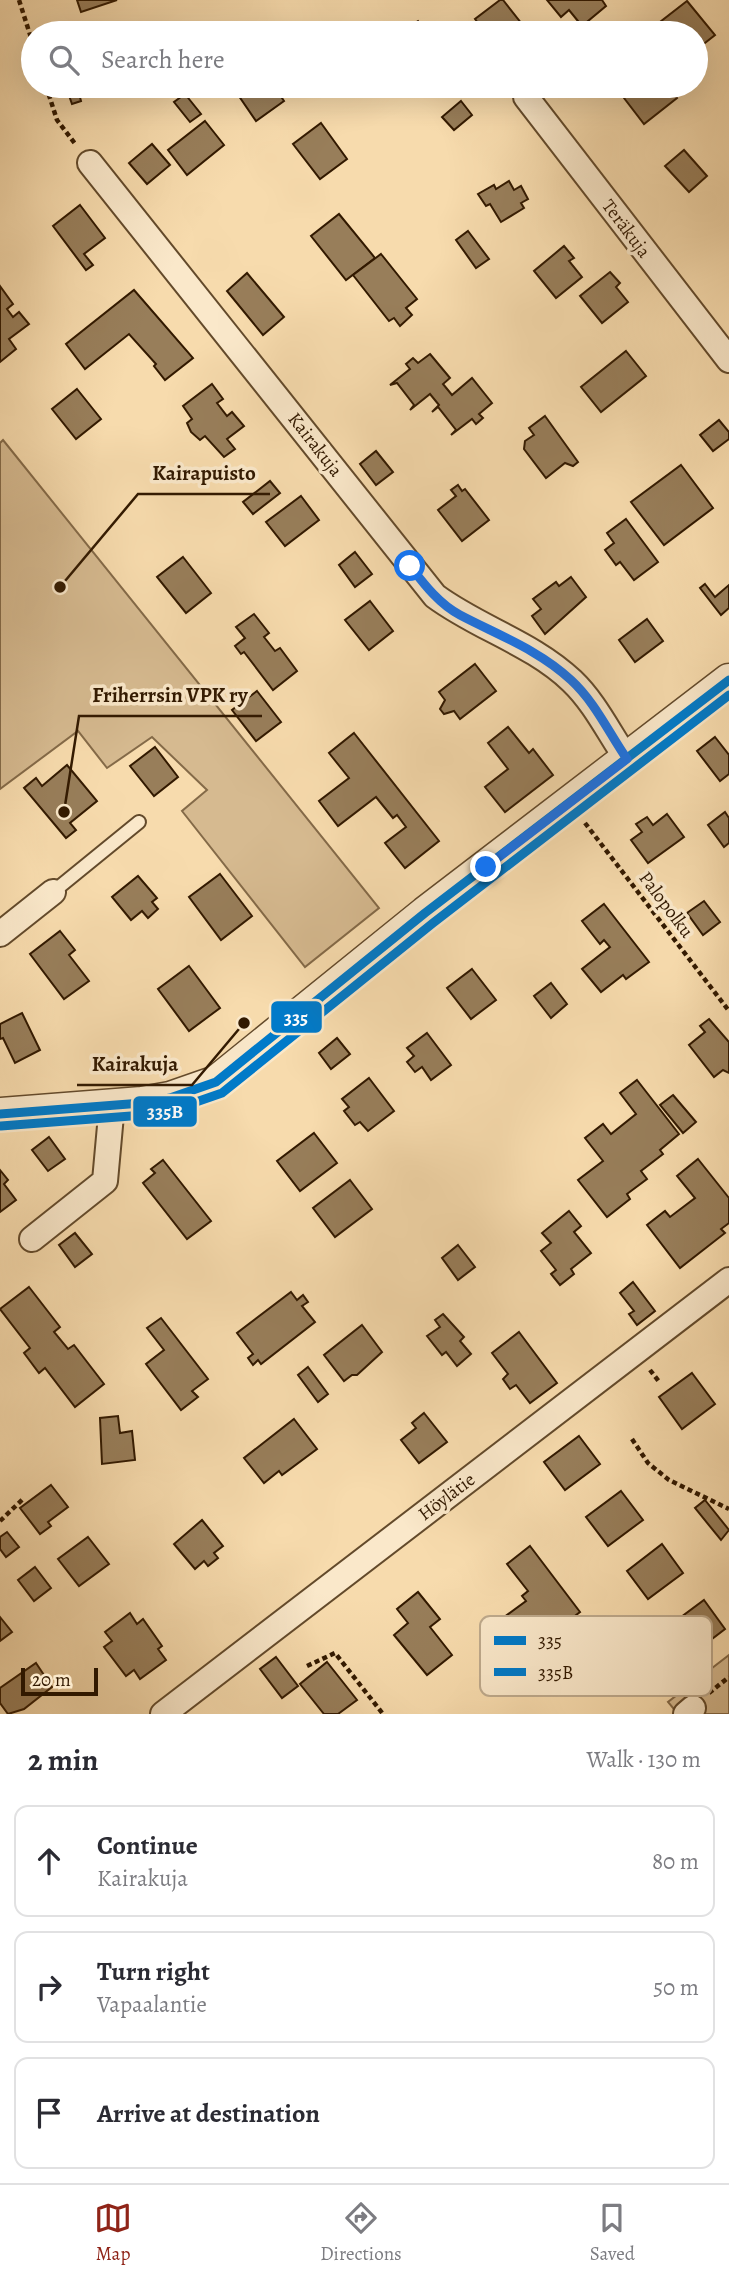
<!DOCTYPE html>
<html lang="en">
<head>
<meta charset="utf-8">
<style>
  :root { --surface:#fff; --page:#f7f7f7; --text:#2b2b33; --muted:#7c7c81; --line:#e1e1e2; --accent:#8f2418 }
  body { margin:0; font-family:Alegreya,serif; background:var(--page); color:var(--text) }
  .scale { position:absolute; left:21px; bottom:18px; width:77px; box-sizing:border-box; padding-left:7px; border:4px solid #321900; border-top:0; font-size:19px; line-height:24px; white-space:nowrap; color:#321900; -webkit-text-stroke:5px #fae8ca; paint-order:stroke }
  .stop { position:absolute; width:21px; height:21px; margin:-16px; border:5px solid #1a73e8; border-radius:50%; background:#fff }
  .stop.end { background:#1a73e8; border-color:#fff; box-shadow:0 2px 7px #0008 }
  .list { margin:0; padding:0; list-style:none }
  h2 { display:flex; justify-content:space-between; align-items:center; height:91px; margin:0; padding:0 28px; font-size:30px }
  h2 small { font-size:23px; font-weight:400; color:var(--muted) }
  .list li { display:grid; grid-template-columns:46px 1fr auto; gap:21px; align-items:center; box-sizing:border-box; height:112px; margin:0 14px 14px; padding:0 14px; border:2px solid var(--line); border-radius:14px }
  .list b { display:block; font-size:26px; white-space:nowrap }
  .list p { margin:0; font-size:23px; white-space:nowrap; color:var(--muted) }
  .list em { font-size:23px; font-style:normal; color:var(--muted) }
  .icon { flex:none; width:38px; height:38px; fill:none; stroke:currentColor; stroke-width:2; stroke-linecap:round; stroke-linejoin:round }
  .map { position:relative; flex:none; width:729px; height:1714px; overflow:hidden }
  .search { position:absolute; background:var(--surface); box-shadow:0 7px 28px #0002; left:21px; right:21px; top:21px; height:77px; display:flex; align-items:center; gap:18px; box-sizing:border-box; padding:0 24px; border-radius:38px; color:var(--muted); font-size:26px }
  .sheet { height:469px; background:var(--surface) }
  nav { display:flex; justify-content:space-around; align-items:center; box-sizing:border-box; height:98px; border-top:2px solid var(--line); background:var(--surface); font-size:19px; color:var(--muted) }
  nav a { display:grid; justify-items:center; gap:4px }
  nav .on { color:var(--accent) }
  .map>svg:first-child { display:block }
  .green { fill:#d6ba90; stroke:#846a48; stroke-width:2 }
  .building { fill:#987e5a; stroke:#321900; stroke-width:2 }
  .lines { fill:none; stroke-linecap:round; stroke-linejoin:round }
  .service-casing { stroke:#634a2b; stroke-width:16 }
  .minor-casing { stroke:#634a2b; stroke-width:28 }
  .tertiary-casing { stroke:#634a2b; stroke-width:35 }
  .path { stroke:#321900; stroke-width:4.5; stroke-dasharray:5 3.5; stroke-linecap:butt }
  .service { stroke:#fae8ca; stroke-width:12 }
  .minor { stroke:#fae8ca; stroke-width:24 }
  .tertiary { stroke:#fae8ca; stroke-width:32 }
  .bus-1-casing { stroke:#fae8ca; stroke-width:14 }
  .bus-2-casing { stroke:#fae8ca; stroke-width:14 }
  .bus-1 { stroke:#007ac9; stroke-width:9 }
  .bus-2 { stroke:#007ac9; stroke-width:9 }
  .route { stroke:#1a73e8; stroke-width:9 }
  .labels { text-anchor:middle; stroke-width:7; stroke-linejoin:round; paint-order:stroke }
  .street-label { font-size:19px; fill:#321900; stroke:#fae8ca }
  .key { fill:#fae8ca; stroke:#beaa8d; stroke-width:2 }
  .key-label { font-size:19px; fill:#321900 }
  .leader { fill:none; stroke:#321900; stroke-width:2.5 }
  .callout-dot { fill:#321900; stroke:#fae8ca; stroke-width:2.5 }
  .callout-label { font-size:21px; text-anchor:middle; font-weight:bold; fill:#321900; stroke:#fae8ca; stroke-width:7; stroke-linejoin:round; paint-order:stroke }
  .line-badge { stroke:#fae8ca; stroke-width:2.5 }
  .badge-label { font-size:19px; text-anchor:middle; font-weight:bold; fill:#fff }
</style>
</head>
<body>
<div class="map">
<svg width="729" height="1714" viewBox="0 0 729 1714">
  <rect width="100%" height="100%" fill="#f7dbad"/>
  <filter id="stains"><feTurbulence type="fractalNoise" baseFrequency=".00286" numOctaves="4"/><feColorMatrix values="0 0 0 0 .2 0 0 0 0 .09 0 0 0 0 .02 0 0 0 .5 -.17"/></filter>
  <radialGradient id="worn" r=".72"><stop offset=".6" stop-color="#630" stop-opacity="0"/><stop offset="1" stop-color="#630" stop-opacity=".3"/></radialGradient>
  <g class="green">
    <polygon points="3,440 379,908 305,967 182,811 207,790 152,737 107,768 78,731 0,789 0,443"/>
    <polygon points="729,1655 729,1714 678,1714 668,1702"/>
  </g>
  <g class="building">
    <polygon points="77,0 117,0 81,12"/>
    <polygon points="500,0 503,0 529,33 486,33 475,19"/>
    <polygon points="547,0 602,0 606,6 582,26 569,10 561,17"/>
    <polygon points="687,1 715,35 696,50 696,33 654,33 651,29"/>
    <polygon points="418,21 427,33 400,33"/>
    <polygon points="77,86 81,101 72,104 66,87"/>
    <polygon points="232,86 291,86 292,87 280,95 284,101 256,121"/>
    <polygon points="640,86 668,86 677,98 644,124 624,98"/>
    <polygon points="185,94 201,114 190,122 174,102"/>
    <polygon points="461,101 472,115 454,130 442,117"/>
    <polygon points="205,121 224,145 187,175 168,150"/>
    <polygon points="321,123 347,159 320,179 293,144"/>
    <polygon points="152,144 170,165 147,184 129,163"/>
    <polygon points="684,150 707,176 689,192 665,166"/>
    <polygon points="509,181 514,190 521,186 528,199 521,203 524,208 501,222 490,204 486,206 478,194 494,185 496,189"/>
    <polygon points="80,205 105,238 84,254 93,265 86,270 53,226"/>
    <polygon points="339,214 375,258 346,280 311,236"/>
    <polygon points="468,231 489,259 476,268 456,240"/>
    <polygon points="564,246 574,258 569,261 582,277 556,298 534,271"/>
    <polygon points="381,254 417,299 406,308 412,315 400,326 394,318 389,321 353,275"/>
    <polygon points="610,272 620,283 616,287 628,302 602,323 580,296"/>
    <polygon points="247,273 284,317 263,335 227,291"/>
    <polygon points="0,286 13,304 7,309 13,317 19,312 29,324 9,339 16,349 0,362"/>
    <polygon points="134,290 193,358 165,380 154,366 156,364 129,334 85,369 66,344"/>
    <polygon points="626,351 646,376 601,412 581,387"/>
    <polygon points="430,354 450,378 443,384 452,395 472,378 492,403 479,414 483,418 476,424 472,419 451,435 456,430 438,407 432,412 439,405 430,394 410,410 414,405 397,383 390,385 410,369 406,364 413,358 418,363"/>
    <polygon points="212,384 223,399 217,403 227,416 232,412 244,426 227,439 235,449 224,457 205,436 200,440 191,432 187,423 192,419 183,406"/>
    <polygon points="77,389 101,419 76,439 52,409"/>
    <polygon points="545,416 578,462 573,466 565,463 546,478 524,449 525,441 534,435 529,428"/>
    <polygon points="719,420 729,432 729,439 713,451 700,435"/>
    <polygon points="376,451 393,472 376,485 360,464"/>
    <polygon points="681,465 713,508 664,545 631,502"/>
    <polygon points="270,481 280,493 253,514 243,502"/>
    <polygon points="458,485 462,491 465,489 489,520 462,541 438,510 456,496 451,490"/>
    <polygon points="301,496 319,520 285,546 266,522"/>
    <polygon points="626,519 658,562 634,580 620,562 616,565 605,550 614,543 607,533"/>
    <polygon points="355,552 372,574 355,587 339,565"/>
    <polygon points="183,557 211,593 186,613 157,577"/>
    <polygon points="571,577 586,597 545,634 532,616 541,609 533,599 556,582 559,586"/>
    <polygon points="705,584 715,597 729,585 729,608 721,615 700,588"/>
    <polygon points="370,601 393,631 369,650 345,620"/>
    <polygon points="254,614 269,633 264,637 275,651 280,648 297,671 273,690 244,652 241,654 235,646 245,638 236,627"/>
    <polygon points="647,619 663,641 635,662 619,640"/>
    <polygon points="475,664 496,691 460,719 454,711 444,714 440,709 445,700 439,692"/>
    <polygon points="257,691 281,722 256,741 232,710"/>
    <polygon points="508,727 529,753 533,749 553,775 505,812 485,787 508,769 488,743"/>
    <polygon points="354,733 439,841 405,868 385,843 406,827 397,815 393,818 376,797 338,826 319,801 349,778 329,753"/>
    <polygon points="715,737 729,755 729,774 720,781 697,751"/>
    <polygon points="155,747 178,777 154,796 130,766"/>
    <polygon points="67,765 97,801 70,823 76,830 66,838 24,788 36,778 42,786"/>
    <polygon points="725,812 729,818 729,843 724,847 708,825"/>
    <polygon points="667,814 684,837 648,863 631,840 642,832 636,824 647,817 653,825"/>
    <polygon points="220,874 252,916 221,940 189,897"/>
    <polygon points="138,876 157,898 152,902 158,909 148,918 142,911 131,920 112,897"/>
    <polygon points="704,901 720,922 703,935 687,913"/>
    <polygon points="604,904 649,962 626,979 623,975 601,992 582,969 610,947 604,940 600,944 582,921"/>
    <polygon points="60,931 75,950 69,955 89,981 64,999 30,954"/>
    <polygon points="189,966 220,1008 189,1031 158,989"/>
    <polygon points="472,969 496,1000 471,1019 447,988"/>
    <polygon points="551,983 567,1004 551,1018 534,996"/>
    <polygon points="22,1013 40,1050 15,1063 3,1038 0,1039 0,1024"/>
    <polygon points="709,1019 729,1042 729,1073 723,1070 714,1077 689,1045 705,1032 700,1026"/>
    <polygon points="427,1033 451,1065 431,1080 422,1067 415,1072 407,1062 414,1056 407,1048"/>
    <polygon points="337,1038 350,1054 331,1069 319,1053"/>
    <polygon points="369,1078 394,1111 368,1131 360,1122 355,1125 344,1111 349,1107 342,1099"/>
    <polygon points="637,1080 679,1134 660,1150 663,1154 641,1171 647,1179 627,1194 630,1199 607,1217 578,1180 603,1161 585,1138 603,1124 611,1134 636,1114 620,1093"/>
    <polygon points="673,1095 696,1122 683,1133 660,1105"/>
    <polygon points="314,1133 337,1163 300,1191 277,1161"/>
    <polygon points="49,1137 65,1159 48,1171 32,1150"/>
    <polygon points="698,1159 729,1198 729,1223 721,1229 725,1233 680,1268 647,1225 665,1211 670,1217 695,1198 677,1176"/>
    <polygon points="163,1160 211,1221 187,1239 143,1183 155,1173 151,1169"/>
    <polygon points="0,1170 8,1180 4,1184 16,1200 0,1212"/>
    <polygon points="350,1180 372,1209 335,1237 313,1208"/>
    <polygon points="569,1211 581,1226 574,1232 591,1253 571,1269 574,1274 560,1285 551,1274 556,1270 541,1251 551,1243 542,1233"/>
    <polygon points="75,1233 92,1254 75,1267 59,1245"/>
    <polygon points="458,1245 475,1267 458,1280 442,1258"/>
    <polygon points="633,1282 655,1311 637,1325 629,1314 634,1311 620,1293"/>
    <polygon points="29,1287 60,1327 54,1332 68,1349 74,1345 104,1384 75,1407 45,1368 39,1373 24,1353 30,1348 0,1309"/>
    <polygon points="291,1292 297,1300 303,1295 308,1302 302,1306 315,1322 261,1364 258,1360 253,1365 248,1358 253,1354 237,1333"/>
    <polygon points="443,1314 464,1337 460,1341 471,1354 457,1366 446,1352 442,1355 427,1336 440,1327 435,1320"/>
    <polygon points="161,1318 208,1379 192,1391 198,1397 181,1410 146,1364 164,1350 147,1328"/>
    <polygon points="362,1325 382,1352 357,1375 352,1375 344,1381 324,1355"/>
    <polygon points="519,1332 557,1383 530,1403 516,1385 510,1389 503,1379 508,1374 492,1353"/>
    <polygon points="308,1367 328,1394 318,1402 298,1375"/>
    <polygon points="692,1373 715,1404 682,1429 659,1397"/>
    <polygon points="424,1413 447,1442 419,1463 401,1440 416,1428 412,1423"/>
    <polygon points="118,1416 120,1433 132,1431 135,1460 102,1464 100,1418"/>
    <polygon points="294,1419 317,1449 282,1475 279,1471 264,1483 244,1458"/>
    <polygon points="579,1436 600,1464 565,1490 544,1462"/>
    <polygon points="51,1485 68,1507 48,1522 51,1526 40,1534 20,1508"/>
    <polygon points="621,1491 643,1520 608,1546 586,1517"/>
    <polygon points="705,1500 729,1530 721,1540 695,1508"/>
    <polygon points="202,1520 223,1546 214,1553 218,1558 208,1566 204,1561 195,1569 174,1544"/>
    <polygon points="7,1532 19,1547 6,1557 0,1549 0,1537"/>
    <polygon points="88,1537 109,1564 79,1586 58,1559"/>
    <polygon points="662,1544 683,1573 648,1599 627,1571"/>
    <polygon points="530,1546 580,1612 525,1654 500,1620 526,1601 522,1596 528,1591 507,1564"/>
    <polygon points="35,1567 51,1588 34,1601 18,1580"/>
    <polygon points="418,1592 440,1619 430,1627 452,1655 427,1675 394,1635 408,1623 397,1609"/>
    <polygon points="704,1600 725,1629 691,1655 669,1626"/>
    <polygon points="130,1613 137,1624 143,1619 162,1646 158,1649 166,1660 140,1679 134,1670 126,1676 104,1647 112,1641 105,1632"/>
    <polygon points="0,1617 12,1632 0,1641"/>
    <polygon points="276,1657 298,1686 282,1698 260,1669"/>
    <polygon points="327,1662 357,1700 338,1714 324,1714 300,1684"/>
    <polygon points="36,1663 52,1687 24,1709 8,1714 0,1703 0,1688"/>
  </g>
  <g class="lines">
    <g class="service-casing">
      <polyline id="service" points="53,892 139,822"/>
    </g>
    <g class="minor-casing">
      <g id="minor">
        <polyline points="526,97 729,360"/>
        <path d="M 90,163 L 435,596 C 478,628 532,643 572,681 C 595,703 609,733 627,759"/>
        <polyline points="0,934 53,892"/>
        <polyline points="32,1239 105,1181 112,1104"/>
        <polyline points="163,1714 729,1280"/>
        <polyline points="686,1714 693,1708"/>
      </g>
    </g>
    <g class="tertiary-casing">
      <polyline id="tertiary" points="0,1114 142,1103 170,1098 216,1082 425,913 729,680"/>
    </g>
    <g class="path">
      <polyline points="19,0 33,44"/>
      <polyline points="46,86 57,120 76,145"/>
      <polyline points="585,823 729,1011"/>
      <polyline points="650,1370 660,1383"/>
      <polyline points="632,1439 648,1463 669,1480 729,1509"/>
      <polyline points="0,1521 24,1498"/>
      <polyline points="307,1666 335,1653 383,1714"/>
      <polyline points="709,1693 729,1677"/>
    </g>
    <use href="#service" class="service"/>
    <use href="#minor" class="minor"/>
    <use href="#tertiary" class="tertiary"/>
    <g class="bus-1-casing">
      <polyline id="bus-1" points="0,1114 142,1103 170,1098 216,1082 425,913 729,680"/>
    </g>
    <g class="bus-2-casing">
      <polyline id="bus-2" points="1,1126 144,1115 173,1110 222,1093 433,923 729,695"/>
    </g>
    <use href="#bus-1" class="bus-1"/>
    <use href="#bus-2" class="bus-2"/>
  </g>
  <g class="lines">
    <path class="route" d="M 410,566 C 424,584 439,604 460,615 C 498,635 539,650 571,680 C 595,702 609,733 627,759 L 486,867"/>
  </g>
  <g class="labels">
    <g class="street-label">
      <text transform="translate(627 228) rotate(53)" y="7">Teräkuja</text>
      <text transform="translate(316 444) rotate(52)" y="7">Kairakuja</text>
      <text transform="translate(667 904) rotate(53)" y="7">Palopolku</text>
      <text transform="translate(446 1496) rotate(-37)" y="7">Höylätie</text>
    </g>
  </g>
  <rect x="480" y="1616" width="232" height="80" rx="10" class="key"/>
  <rect x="494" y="1636" width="32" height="9" fill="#007ac9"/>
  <rect x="494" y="1668" width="32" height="8" fill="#007ac9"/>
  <g class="key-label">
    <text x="538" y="1647">335</text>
    <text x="538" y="1679">335B</text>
  </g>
  <path class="leader" d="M60 587L138 494H270M64 812L79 716H262M244 1023L192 1085H77"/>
  <g class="callout-dot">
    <circle cx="60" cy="587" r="7"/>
    <circle cx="64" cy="812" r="7"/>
    <circle cx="244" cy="1023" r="7"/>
  </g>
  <g class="callout-label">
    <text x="204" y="480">Kairapuisto</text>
    <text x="170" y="702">Friherrsin VPK ry</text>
    <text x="135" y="1071">Kairakuja</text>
  </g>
  <g class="line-badge">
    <rect x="270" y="1000" width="53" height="34" rx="7" fill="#007ac9"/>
    <rect x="132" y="1095" width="66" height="33" rx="7" fill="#007ac9"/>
  </g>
  <g class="badge-label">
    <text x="296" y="1024">335</text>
    <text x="165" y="1118">335B</text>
  </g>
  <rect width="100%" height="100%" filter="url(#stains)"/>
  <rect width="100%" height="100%" fill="url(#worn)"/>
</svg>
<div class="scale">20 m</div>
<div class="stop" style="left:410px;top:566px"></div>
<div class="stop end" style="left:486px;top:867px"></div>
<div class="search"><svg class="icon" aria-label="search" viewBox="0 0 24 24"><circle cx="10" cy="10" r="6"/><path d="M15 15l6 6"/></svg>Search here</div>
</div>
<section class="sheet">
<h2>2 min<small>Walk · 130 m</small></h2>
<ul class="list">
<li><svg class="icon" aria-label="ahead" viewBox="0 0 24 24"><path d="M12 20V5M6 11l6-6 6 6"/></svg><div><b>Continue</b><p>Kairakuja</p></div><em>80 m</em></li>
<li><svg class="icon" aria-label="right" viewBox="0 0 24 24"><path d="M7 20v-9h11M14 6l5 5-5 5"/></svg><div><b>Turn right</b><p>Vapaalantie</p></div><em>50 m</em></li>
<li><svg class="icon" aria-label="arrive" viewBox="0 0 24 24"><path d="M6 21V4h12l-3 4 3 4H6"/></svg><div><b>Arrive at destination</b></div></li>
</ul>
</section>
<nav>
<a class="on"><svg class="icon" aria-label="map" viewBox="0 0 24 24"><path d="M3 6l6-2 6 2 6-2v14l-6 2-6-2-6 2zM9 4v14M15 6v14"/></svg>Map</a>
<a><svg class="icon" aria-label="directions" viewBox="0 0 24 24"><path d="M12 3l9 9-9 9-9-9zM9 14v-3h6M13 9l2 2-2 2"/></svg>Directions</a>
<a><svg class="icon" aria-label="saved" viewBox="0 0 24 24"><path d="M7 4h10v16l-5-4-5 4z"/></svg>Saved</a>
</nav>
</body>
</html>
